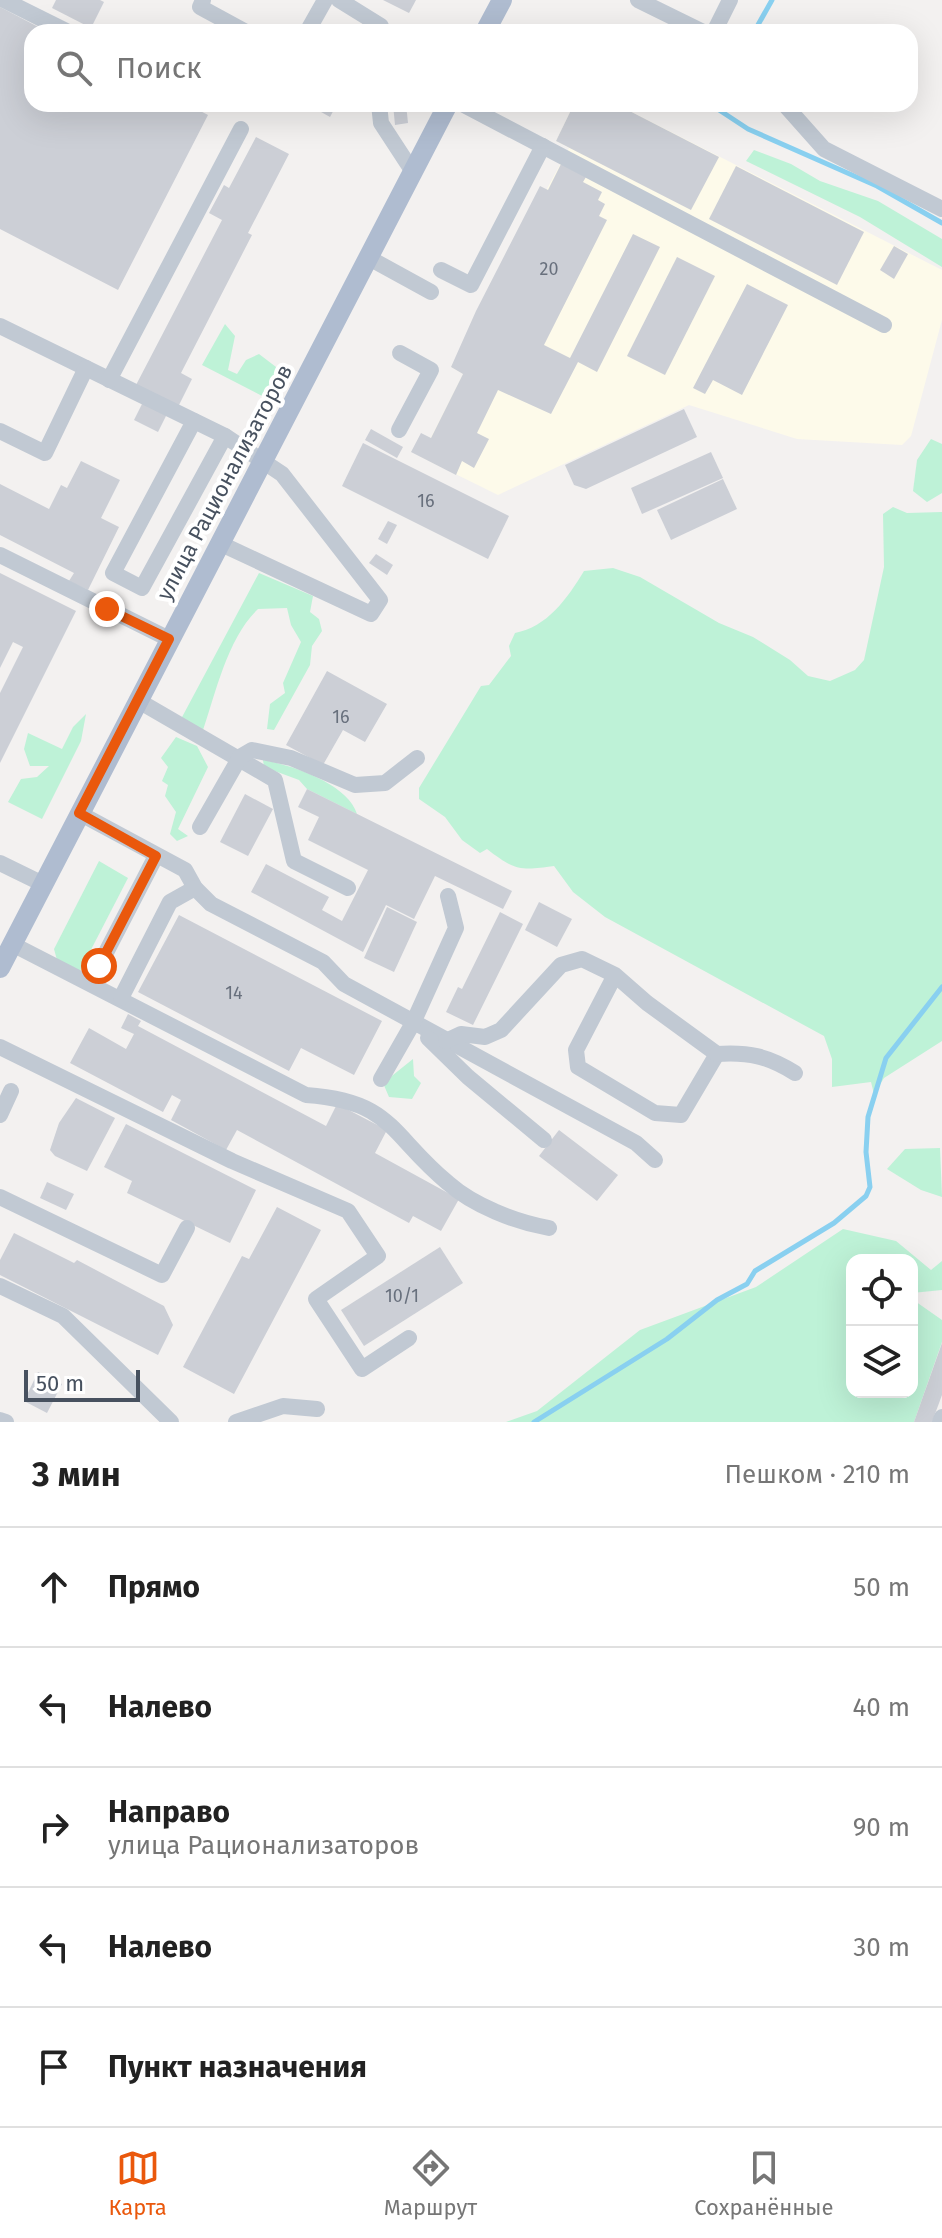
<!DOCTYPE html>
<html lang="ru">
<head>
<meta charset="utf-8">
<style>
  :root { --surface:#fff; --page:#f2f2f2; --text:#222; --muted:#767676; --line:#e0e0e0; --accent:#ea580c }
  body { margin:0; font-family:"Fira Sans",sans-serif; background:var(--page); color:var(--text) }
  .controls { position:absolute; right:24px; bottom:24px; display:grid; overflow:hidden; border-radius:16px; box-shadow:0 8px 32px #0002 }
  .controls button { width:72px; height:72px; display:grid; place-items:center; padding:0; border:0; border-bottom:2px solid var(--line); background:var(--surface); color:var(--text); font:40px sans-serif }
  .scale { position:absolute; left:24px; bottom:20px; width:116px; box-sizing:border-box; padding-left:8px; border:4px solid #47515f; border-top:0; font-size:22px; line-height:28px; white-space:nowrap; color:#47515f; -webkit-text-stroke:6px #fff; paint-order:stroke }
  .stop { position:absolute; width:24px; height:24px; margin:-18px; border:6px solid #ea580c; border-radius:50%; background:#fff }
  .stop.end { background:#ea580c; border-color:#fff; box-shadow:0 2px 8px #0008 }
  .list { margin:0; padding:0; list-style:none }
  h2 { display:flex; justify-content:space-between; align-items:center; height:104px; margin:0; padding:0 32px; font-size:34px }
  h2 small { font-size:26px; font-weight:400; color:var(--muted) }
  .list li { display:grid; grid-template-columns:52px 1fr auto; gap:24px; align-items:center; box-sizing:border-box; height:120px; padding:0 32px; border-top:2px solid var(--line) }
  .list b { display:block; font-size:30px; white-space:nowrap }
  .list p { margin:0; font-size:26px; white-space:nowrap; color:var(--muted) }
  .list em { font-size:26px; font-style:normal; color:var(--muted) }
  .icon { flex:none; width:44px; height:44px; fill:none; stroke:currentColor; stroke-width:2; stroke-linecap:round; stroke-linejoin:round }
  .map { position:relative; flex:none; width:942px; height:1422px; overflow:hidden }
  .search { position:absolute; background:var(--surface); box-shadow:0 8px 32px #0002; left:24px; right:24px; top:24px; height:88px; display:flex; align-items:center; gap:20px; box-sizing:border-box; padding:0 28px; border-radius:24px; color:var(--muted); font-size:30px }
  .sheet { height:704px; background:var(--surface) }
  nav { display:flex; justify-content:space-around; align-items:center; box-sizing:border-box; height:112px; border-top:2px solid var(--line); background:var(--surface); font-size:22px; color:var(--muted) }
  nav a { display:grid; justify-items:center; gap:4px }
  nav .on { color:var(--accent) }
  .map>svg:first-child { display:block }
  .commercial { fill:#fdfaea }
  .green { fill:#bef2d7 }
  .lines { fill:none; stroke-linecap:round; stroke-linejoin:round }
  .stream { stroke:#89d0f0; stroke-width:5 }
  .building { fill:#cccfd6 }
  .minor { stroke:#c1c9d3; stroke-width:16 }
  .major { stroke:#afbcd0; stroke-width:20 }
  .route { stroke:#ea580c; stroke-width:10 }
  .labels { text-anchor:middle; stroke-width:8; stroke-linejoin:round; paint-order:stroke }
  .number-label { font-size:18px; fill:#68707d }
  .street-label { font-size:22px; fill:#47515f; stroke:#fff }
</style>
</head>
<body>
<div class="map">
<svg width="942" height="1422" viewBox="0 0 942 1422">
  <rect width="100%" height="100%" fill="#f3f1f0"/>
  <polygon class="commercial" points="574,104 616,104 942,270 942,320 911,436 902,445 797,439 689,405 498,495 421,457 463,374 451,367 569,148 556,141"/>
  <g class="green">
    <polygon points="754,150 791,164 820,181 878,201 942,239 942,267 860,217 746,161"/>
    <polygon points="225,324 235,336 228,370 237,374 246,360 259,354 280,370 264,397 202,365"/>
    <polygon points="931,439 942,444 942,493 927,502 913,491 917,460"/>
    <path d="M 893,507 L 907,513 L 942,512 L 942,1041 L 884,1078 L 874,1094 L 871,1082 L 832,1087 L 832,1059 L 824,1036 L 605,917 L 573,892 L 554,866 C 520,871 514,870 487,849 L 480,853 L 462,840 L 445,817 L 419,799 L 419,788 L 481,686 L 489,685 L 511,656 L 509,646 L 515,633 C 547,627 567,599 584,571 L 613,568 L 640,577 L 719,623 L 753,637 L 790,660 L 808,676 L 830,681 L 855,670 L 864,660 L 884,567 L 883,514 Z"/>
    <path d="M 259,573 L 313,596 L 310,612 L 319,619 L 322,631 L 312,646 L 310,665 L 274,730 L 267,729 L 270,704 L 285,693 L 283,683 L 301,642 L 291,625 L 287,608 L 258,609 C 228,637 216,692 203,730 L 181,719 Z"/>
    <polygon points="86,714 81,741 42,819 8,802 21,779 37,777 49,766 30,766 24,749 28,733 62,749 73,727"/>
    <polygon points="176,737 197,746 208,767 178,829 188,836 177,841 170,834 176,812 165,796 168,785 162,781 168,767 161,758"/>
    <path d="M 263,760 C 292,765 348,784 357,814 L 307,789 L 299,780 L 264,767 Z"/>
    <polygon points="99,861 128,878 80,971 57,960 54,949"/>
    <polygon points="413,1059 414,1076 421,1083 412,1099 389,1097 383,1083"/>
    <polygon points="940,1148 942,1197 921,1190 887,1169 905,1149"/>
    <polygon points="843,1229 896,1241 931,1270 942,1261 942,1290 912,1293 912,1260 852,1260 852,1392 912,1392 912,1299 942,1320 942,1342 914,1422 506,1422 537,1411 640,1330 756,1287"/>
  </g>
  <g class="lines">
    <g class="stream">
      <polyline points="754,32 772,0"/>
      <polyline points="710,104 748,129 877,186 942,223"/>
      <polyline points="534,1422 667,1339 717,1300 747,1284 755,1271 834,1223 866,1196 870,1187 866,1152 868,1117 886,1058 942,987"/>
    </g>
  </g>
  <g class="building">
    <polygon points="56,0 100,0 104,2 91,28 52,8"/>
    <polygon points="383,0 416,0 409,13"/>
    <polygon points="0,7 48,32 32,32 32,104 187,104 208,115 118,290 0,229"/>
    <polygon points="307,104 337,104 330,117"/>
    <polygon points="393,104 406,104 408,123 395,125"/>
    <polygon points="574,104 616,104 719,157 691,210 556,141"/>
    <polygon points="256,137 289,154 248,233 252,235 181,373 192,379 178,407 172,404 158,432 134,420 148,392 136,385 222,220 209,213 224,185 229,188"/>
    <polygon points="561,164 586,177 583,182 602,192 598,200 605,204 599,216 607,220 544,345 570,358 633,234 660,247 597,372 578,362 551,414 498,390 477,433 489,439 474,468 462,461 456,475 411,452 421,433 431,438 463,374 451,367 476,311 540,186 548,190"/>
    <polygon points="736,166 864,232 837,285 709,219"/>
    <polygon points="894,246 908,254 894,279 880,270"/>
    <polygon points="677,257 715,276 665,375 627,356"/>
    <polygon points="747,284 788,305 742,395 713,380 705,394 693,388"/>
    <polygon points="684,409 697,437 586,489 574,485 565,465"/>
    <polygon points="371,429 403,447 397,458 365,440"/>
    <polygon points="363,443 509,516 488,559 342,486"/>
    <polygon points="711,452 723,478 642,514 631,488"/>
    <polygon points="81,461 120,480 101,518 119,527 88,590 69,581 74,573 0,535 0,484 49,509 61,485 67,488"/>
    <polygon points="723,479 737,509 671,540 657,510"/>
    <polygon points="388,521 397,525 387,544 378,539"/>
    <polygon points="376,554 393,565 387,575 369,563"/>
    <polygon points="0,573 76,611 0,763 0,693 23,647 13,642 0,668"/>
    <polygon points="327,671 387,704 365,742 343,730 323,765 286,745"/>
    <polygon points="307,789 512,891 503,909 435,876 414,919 386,905 363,952 251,892 266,864 329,897 322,910 342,921 368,870 308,840 319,817 298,807"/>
    <polygon points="245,794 273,809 248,856 220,842"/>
    <polygon points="539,902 572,919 557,947 525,930"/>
    <polygon points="387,907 417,922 394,972 364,958"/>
    <polygon points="500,912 523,924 473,1025 446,1012 458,987 462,989"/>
    <polygon points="179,915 382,1021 354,1075 301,1048 289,1071 138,992"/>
    <polygon points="128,1014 141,1021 138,1026 326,1126 337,1104 387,1130 375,1153 459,1199 441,1231 413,1216 409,1223 237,1130 226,1150 171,1120 181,1100 172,1095 163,1112 70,1063 89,1028 126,1049 134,1034 121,1028"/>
    <polygon points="76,1098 115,1118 87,1171 55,1156 50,1150 59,1123"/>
    <polygon points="126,1124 256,1190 230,1243 127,1193 132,1181 104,1167"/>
    <polygon points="559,1130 618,1175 597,1201 539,1156"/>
    <polygon points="47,1182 74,1194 66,1210 40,1198"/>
    <polygon points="277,1207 321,1230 234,1394 183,1367 242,1256 249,1259"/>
    <polygon points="14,1233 74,1263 77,1260 164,1306 173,1325 158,1355 0,1275 0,1260"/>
    <polygon points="440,1247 463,1283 364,1346 341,1310"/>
    <polygon points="942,1343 942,1395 932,1422 914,1422"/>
    <polygon points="38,1372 62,1384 47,1413 24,1401"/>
  </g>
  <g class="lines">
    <g class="minor">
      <polyline points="4,0 68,32"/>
      <polyline points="203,0 200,7 246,32"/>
      <polyline points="339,0 381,26"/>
      <polyline points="638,0 703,32"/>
      <polyline points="307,32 325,0"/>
      <polyline points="714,32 730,0"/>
      <polyline points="379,104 381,123 413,172"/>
      <polyline points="462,104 884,325"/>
      <polyline points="784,104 824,149 942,209"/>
      <polyline points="369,258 431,292"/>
      <polyline points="441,270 471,285 543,146"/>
      <polyline points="0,326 225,436 282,474 380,600 371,614 219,543"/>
      <polyline points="109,380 241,129"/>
      <polyline points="194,421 113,573 142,588 225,436"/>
      <polyline points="399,430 431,370 400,353"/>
      <polyline points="0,431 45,453 86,368"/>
      <polyline points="0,555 169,639"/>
      <polyline points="137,700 275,780 294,861 348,888"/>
      <polyline points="79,813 185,870 195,888 211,904 323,962 344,984 636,1143 655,1160"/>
      <polyline points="200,827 240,757 252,750 291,758 355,785 385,783 417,758"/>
      <polyline points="0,863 43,884"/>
      <path d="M 12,944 L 306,1095 C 393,1101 390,1135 448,1183 C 474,1206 516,1222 549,1228"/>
      <polyline points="99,966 156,856"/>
      <polyline points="121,998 170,902 195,888"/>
      <polyline points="428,1038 468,1077 544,1140"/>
      <polyline points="446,1041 461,1034 485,1037 501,1030 561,965 582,959 615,975 647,1003 717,1054 681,1115 655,1113 578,1067 576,1050 615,975"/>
      <polyline points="0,1047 232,1161 348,1211 378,1256 316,1299 362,1369 409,1338"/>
      <path d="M 717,1054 C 749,1052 768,1056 795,1073"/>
      <polyline points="381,1079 413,1023 456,928 448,896"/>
      <polyline points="0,1115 11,1091"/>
      <polyline points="0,1197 162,1275 187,1228"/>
      <polyline points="0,1286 63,1316 171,1422"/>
      <polyline points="0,1420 6,1422"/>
      <polyline points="236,1422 283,1406 317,1409"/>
      <polyline points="940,1422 942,1417"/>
    </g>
    <g class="major">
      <polyline points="485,32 502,0"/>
      <polyline points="0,968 448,104"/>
    </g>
  </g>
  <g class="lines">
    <polyline class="route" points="99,966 156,856 79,813 169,639 107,609"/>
  </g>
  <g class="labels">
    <g class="number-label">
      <text x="549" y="275">20</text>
      <text x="426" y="507">16</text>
      <text x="341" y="723">16</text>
      <text x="234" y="999">14</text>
      <text x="402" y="1302">10/1</text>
    </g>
    <g class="street-label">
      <text transform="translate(224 482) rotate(-62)" y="8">улица Рационализаторов</text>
    </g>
  </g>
</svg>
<div class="controls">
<button><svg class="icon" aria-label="locate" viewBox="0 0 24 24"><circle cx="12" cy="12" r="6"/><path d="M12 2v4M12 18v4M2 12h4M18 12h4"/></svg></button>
<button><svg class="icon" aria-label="layers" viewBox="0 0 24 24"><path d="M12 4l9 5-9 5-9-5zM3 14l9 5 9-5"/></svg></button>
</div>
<div class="scale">50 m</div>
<div class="stop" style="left:99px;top:966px"></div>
<div class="stop end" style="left:107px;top:609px"></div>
<div class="search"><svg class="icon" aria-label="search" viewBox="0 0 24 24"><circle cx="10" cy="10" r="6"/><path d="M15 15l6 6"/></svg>Поиск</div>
</div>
<section class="sheet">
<h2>3 мин<small>Пешком · 210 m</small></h2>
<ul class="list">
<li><svg class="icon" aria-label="ahead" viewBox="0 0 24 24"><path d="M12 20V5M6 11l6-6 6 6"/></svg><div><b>Прямо</b></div><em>50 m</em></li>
<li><svg class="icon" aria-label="left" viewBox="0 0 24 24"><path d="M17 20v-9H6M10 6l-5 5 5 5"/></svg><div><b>Налево</b></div><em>40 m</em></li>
<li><svg class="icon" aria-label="right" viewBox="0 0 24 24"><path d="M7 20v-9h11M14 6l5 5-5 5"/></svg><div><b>Направо</b><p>улица Рационализаторов</p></div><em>90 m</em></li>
<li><svg class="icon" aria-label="left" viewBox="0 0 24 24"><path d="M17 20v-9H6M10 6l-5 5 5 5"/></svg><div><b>Налево</b></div><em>30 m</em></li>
<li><svg class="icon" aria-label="arrive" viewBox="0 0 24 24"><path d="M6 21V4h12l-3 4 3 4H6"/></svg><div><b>Пункт назначения</b></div></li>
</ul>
</section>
<nav>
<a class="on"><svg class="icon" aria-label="map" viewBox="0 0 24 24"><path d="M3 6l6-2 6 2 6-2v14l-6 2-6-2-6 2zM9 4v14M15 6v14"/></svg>Карта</a>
<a><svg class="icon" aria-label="directions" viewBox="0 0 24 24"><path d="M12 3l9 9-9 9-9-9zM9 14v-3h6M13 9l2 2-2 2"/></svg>Маршрут</a>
<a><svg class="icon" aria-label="saved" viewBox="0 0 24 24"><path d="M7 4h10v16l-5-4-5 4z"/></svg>Сохранённые</a>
</nav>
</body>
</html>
